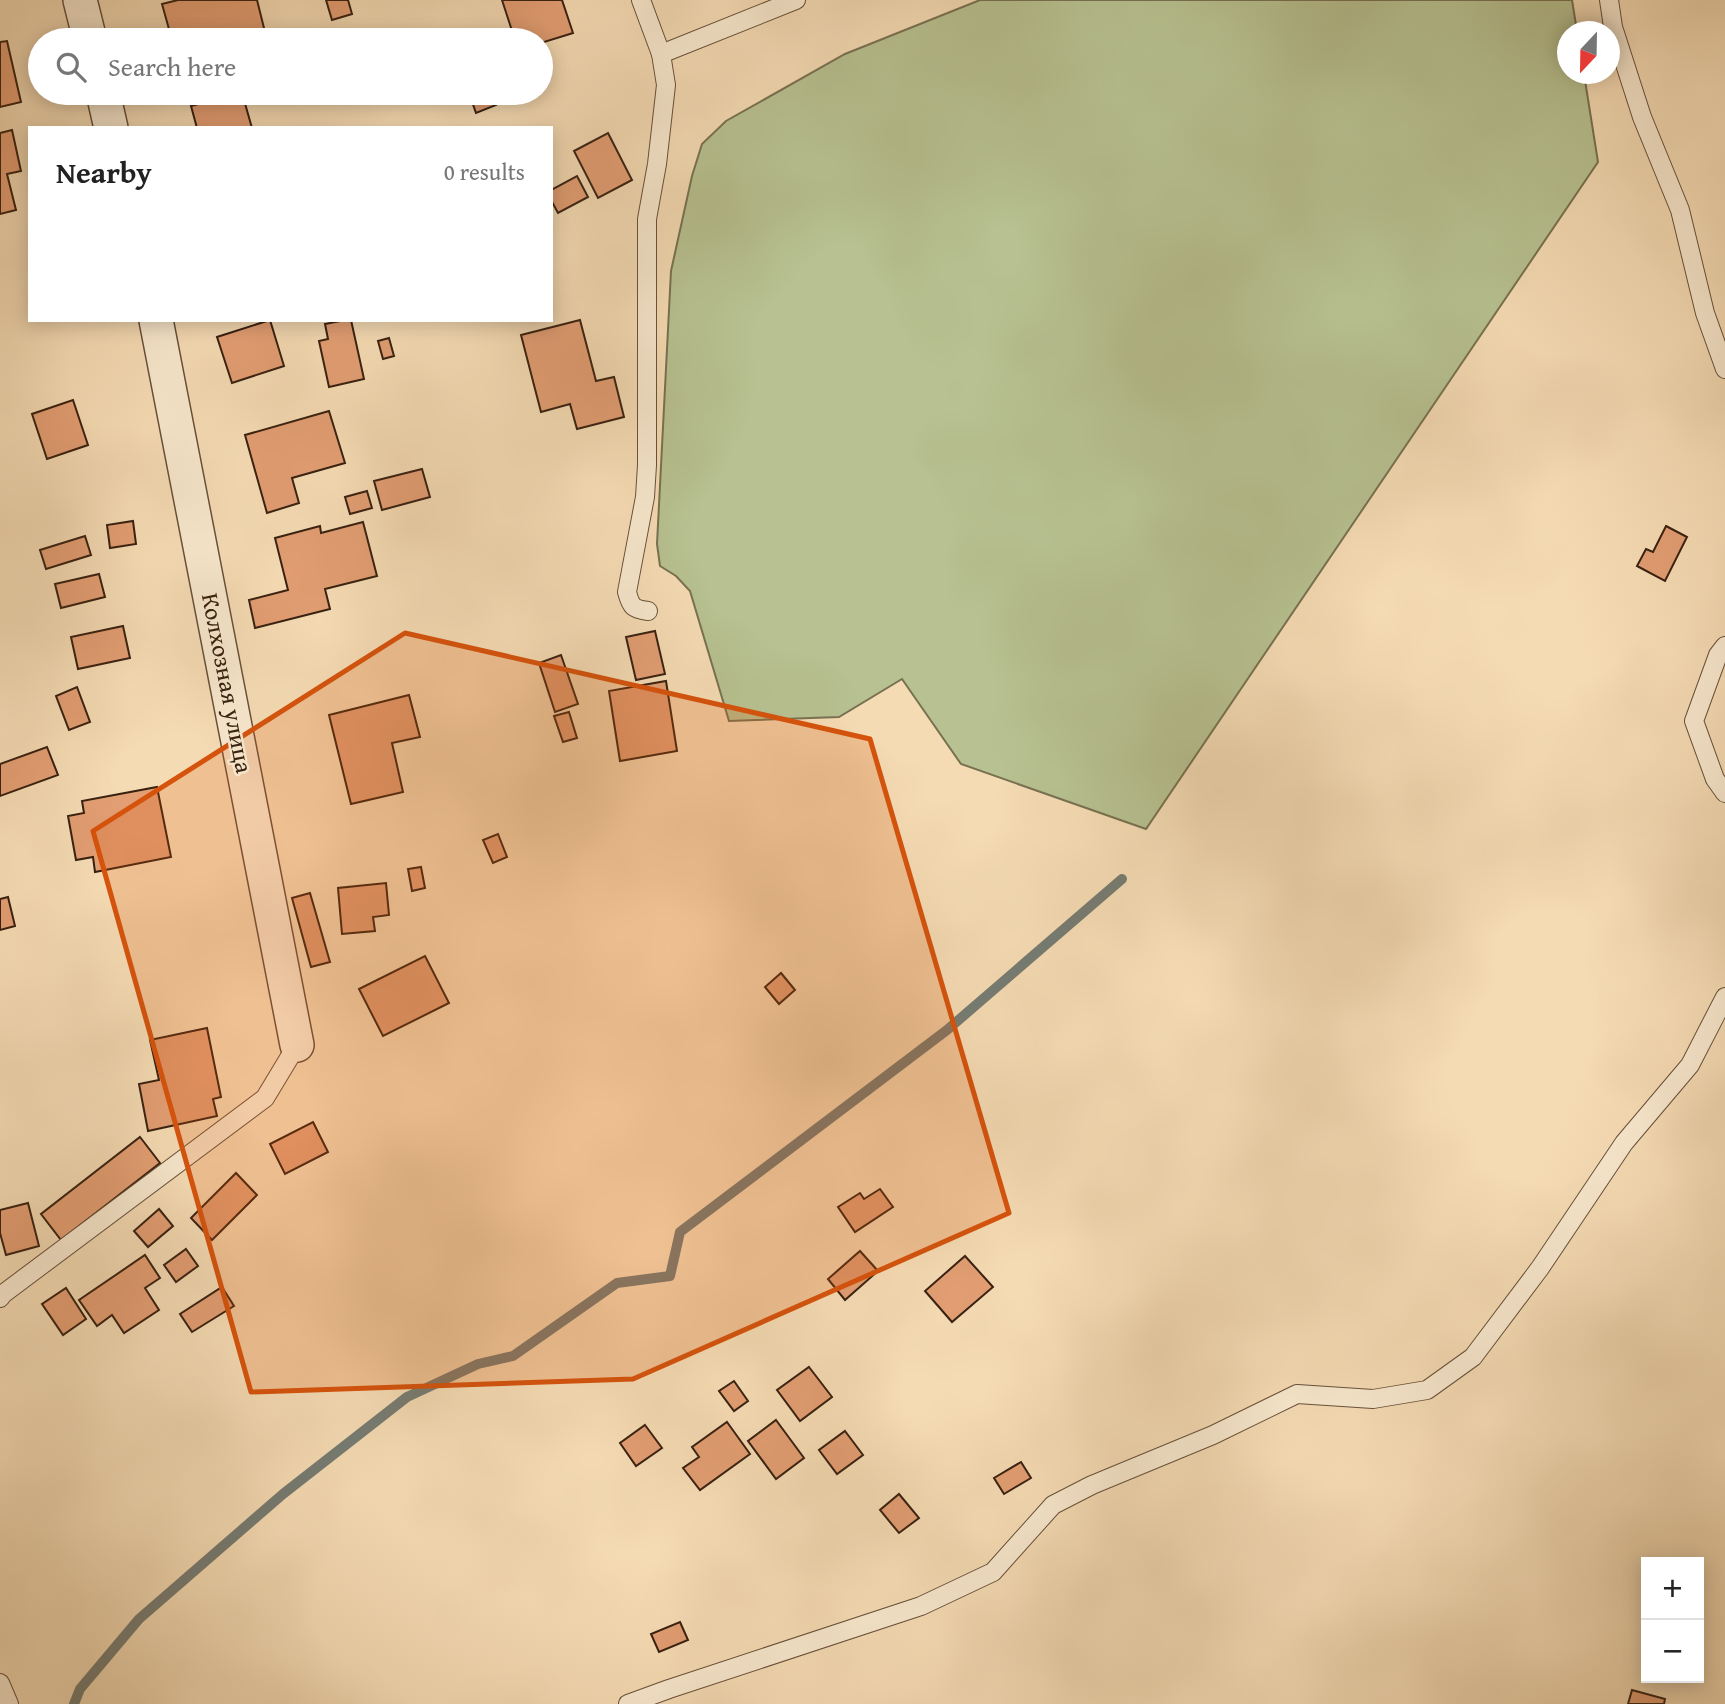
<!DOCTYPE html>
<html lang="en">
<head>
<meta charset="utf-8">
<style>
  :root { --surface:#fff; --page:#f6f6f6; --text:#222; --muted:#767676; --line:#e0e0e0 }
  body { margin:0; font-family:"Gentium Book Plus",serif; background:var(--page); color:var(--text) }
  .controls { position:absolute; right:21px; bottom:21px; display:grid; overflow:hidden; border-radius:0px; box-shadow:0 4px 18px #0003 }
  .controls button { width:63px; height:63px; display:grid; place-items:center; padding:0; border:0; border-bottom:2px solid var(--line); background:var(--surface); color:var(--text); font:35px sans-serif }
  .compass { position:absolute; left:1557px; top:21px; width:63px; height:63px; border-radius:50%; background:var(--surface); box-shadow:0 4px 18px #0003; rotate:202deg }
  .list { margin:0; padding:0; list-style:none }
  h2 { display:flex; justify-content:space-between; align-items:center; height:91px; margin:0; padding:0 28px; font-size:30px }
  h2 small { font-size:23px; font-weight:400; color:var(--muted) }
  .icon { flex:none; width:38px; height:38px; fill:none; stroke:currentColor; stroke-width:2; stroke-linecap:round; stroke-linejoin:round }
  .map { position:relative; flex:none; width:1725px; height:1704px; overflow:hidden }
  .search { position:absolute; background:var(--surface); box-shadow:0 4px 18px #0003; left:28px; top:28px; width:525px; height:77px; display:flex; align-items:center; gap:18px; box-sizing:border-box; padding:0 24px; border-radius:38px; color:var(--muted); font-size:26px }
  .panel { position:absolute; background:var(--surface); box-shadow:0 4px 18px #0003; left:28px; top:126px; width:525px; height:196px; border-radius:0px }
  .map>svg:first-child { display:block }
  .green { fill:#b7c191; stroke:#787151; stroke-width:2 }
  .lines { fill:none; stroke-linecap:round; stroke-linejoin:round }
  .stream { stroke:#767c73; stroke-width:10 }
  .building { fill:#e39e73; stroke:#382111; stroke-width:2 }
  .service-casing { stroke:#67503a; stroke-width:20 }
  .minor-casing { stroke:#67503a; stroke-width:36 }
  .service { stroke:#f8e8ce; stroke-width:18 }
  .minor { stroke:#f8e8ce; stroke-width:33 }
  .marked { fill:#d6530c; fill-opacity:0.2; stroke:#d6530c; stroke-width:5; stroke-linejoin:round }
  .labels { text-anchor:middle; stroke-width:5; stroke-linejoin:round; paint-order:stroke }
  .street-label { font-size:24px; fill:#382111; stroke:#f8e8ce }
</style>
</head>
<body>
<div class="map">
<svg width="1725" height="1704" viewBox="0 0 1725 1704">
  <rect width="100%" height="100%" fill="#f5dbb4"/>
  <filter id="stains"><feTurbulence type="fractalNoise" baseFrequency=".00286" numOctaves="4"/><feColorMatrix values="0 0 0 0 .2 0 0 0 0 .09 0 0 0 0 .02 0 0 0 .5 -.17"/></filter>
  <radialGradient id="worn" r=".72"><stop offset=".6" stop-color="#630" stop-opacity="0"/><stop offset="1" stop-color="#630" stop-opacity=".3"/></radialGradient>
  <polygon class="green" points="980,0 1572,0 1577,31 1568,32 1568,74 1584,74 1598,162 1146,829 961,764 902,679 839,717 729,721 690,591 676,576 660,566 657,544 671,271 692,176 702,144 726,121 845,54"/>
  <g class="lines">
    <polyline class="stream" points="74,1704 80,1689 139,1619 283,1494 407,1397 478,1364 513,1356 617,1283 670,1276 680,1232 947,1030 1122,879"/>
  </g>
  <g class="building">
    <polygon points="178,0 257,0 266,36 252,40 172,40 162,4"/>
    <polygon points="326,0 348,0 352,14 332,20"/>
    <polygon points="502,0 562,0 573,33 541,43 541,40 515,40"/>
    <polygon points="7,41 21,102 0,107 0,42"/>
    <polygon points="238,93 242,93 252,128 197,128 191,106"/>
    <polygon points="469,93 491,93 496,105 476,113"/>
    <polygon points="12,130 21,171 7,174 16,210 0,214 0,133"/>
    <polygon points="608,133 632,180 598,198 574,151"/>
    <polygon points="577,176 588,197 558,213 551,200 551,190"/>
    <polygon points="270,320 284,366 232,383 217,337"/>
    <polygon points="345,320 351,320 364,379 329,387 319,341 328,339 325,324"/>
    <polygon points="580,320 596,381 614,377 624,417 577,429 570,404 541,412 521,335"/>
    <polygon points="389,338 394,356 383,359 378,341"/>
    <polygon points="73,400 88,445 47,459 32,414"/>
    <polygon points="329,411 345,463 292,478 299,503 267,513 245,435"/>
    <polygon points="422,469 430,497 382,510 374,481"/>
    <polygon points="367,491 372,508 350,514 345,497"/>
    <polygon points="133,521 136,544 110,548 107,525"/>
    <polygon points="363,522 377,576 325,589 330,609 255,628 249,600 288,590 275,538 320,526 321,533"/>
    <polygon points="1666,526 1687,537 1665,581 1637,566 1646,549 1653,552"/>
    <polygon points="85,536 91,555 46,569 40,550"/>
    <polygon points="99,574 105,597 61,608 55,584"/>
    <polygon points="123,626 130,658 78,669 71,637"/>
    <polygon points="655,631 665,674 636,680 626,637"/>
    <polygon points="561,655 578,704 555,712 539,663"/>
    <polygon points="666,681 677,751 620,761 609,691"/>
    <polygon points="77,687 90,722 69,730 56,696"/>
    <polygon points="409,695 420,737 392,743 403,792 351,804 329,715"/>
    <polygon points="569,712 577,738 563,742 554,716"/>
    <polygon points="47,747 58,775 0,796 0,764"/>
    <polygon points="157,787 171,857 95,872 93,857 76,860 68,816 84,813 82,801"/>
    <polygon points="498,834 507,857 493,863 483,840"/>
    <polygon points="421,867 425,888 412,891 408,869"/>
    <polygon points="386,883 389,915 373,917 375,931 342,934 338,888"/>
    <polygon points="310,893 330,962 311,967 292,898"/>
    <polygon points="8,897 15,926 0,930 0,899"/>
    <polygon points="425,956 449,1003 383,1036 359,989"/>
    <polygon points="781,973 795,990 779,1004 765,987"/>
    <polygon points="207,1028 221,1097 213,1099 217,1116 148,1131 139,1084 159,1080 150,1040"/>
    <polygon points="313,1122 328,1152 285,1174 270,1144"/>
    <polygon points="140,1137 160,1163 61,1240 41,1214"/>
    <polygon points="236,1173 257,1195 212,1240 191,1218"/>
    <polygon points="880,1189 893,1207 855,1232 838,1207 860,1193 864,1199"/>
    <polygon points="28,1203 39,1246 6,1255 0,1233 0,1210"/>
    <polygon points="159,1209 173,1226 148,1247 134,1231"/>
    <polygon points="186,1249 198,1266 176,1282 164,1265"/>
    <polygon points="860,1251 878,1271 845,1300 828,1279"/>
    <polygon points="145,1255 160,1278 145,1288 159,1310 124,1333 112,1315 97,1326 79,1300"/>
    <polygon points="965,1256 993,1287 952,1322 925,1291"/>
    <polygon points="222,1287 234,1306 192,1332 180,1314"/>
    <polygon points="66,1288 86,1319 63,1335 42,1304"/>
    <polygon points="809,1367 832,1397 800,1421 777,1390"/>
    <polygon points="734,1381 748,1401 734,1411 719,1391"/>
    <polygon points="776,1420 804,1458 776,1479 748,1441"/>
    <polygon points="727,1422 750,1454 700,1490 683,1468 699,1457 692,1447"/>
    <polygon points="645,1425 662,1448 636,1466 620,1443"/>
    <polygon points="845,1431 863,1455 837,1474 819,1450"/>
    <polygon points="1021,1462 1031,1478 1004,1494 994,1478"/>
    <polygon points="899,1494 919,1518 899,1533 880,1510"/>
    <polygon points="680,1622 688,1640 659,1652 651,1634"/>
    <polygon points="1632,1690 1665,1699 1664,1704 1628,1704"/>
  </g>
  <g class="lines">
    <g class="service-casing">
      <g id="service">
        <path d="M 641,0 L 661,54 L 666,85 L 657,164 L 647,219 L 647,465 L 645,497 L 627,592 C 631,607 633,609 648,611"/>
        <polyline points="1609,0 1613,27 1642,117 1680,210 1705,313 1725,369"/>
        <polyline points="661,54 796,0"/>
        <polyline points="1725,646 1718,655 1694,721 1715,779 1725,793"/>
        <polyline points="0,1298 3,1294 265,1098 297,1045"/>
        <polyline points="0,1683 9,1704"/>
        <polyline points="628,1704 669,1689 921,1606 993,1572 1053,1505 1092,1485 1213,1435 1297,1394 1373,1399 1427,1390 1473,1357 1540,1268 1624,1143 1690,1065 1725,997"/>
      </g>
    </g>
    <g class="minor-casing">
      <g id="minor">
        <polyline points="80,0 90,40"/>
        <polyline points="103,93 111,128"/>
        <polyline points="156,320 297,1045"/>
      </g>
    </g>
    <use href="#service" class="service"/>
    <use href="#minor" class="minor"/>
  </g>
  <path class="marked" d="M 405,633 L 870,739 L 1009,1213 L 633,1379 L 251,1392 L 93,831 Z"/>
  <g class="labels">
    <g class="street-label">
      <text transform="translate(227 683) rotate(79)" y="8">Колхозная улица</text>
    </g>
  </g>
  <rect width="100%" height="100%" filter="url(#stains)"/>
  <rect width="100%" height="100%" fill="url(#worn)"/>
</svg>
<div class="controls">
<button>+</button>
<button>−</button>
</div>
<svg class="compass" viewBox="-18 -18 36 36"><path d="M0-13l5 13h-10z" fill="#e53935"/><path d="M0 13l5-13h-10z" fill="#767676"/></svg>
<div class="search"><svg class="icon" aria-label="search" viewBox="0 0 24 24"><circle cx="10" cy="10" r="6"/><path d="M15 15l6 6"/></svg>Search here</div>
<section class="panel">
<h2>Nearby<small>0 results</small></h2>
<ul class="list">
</ul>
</section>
</div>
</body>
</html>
